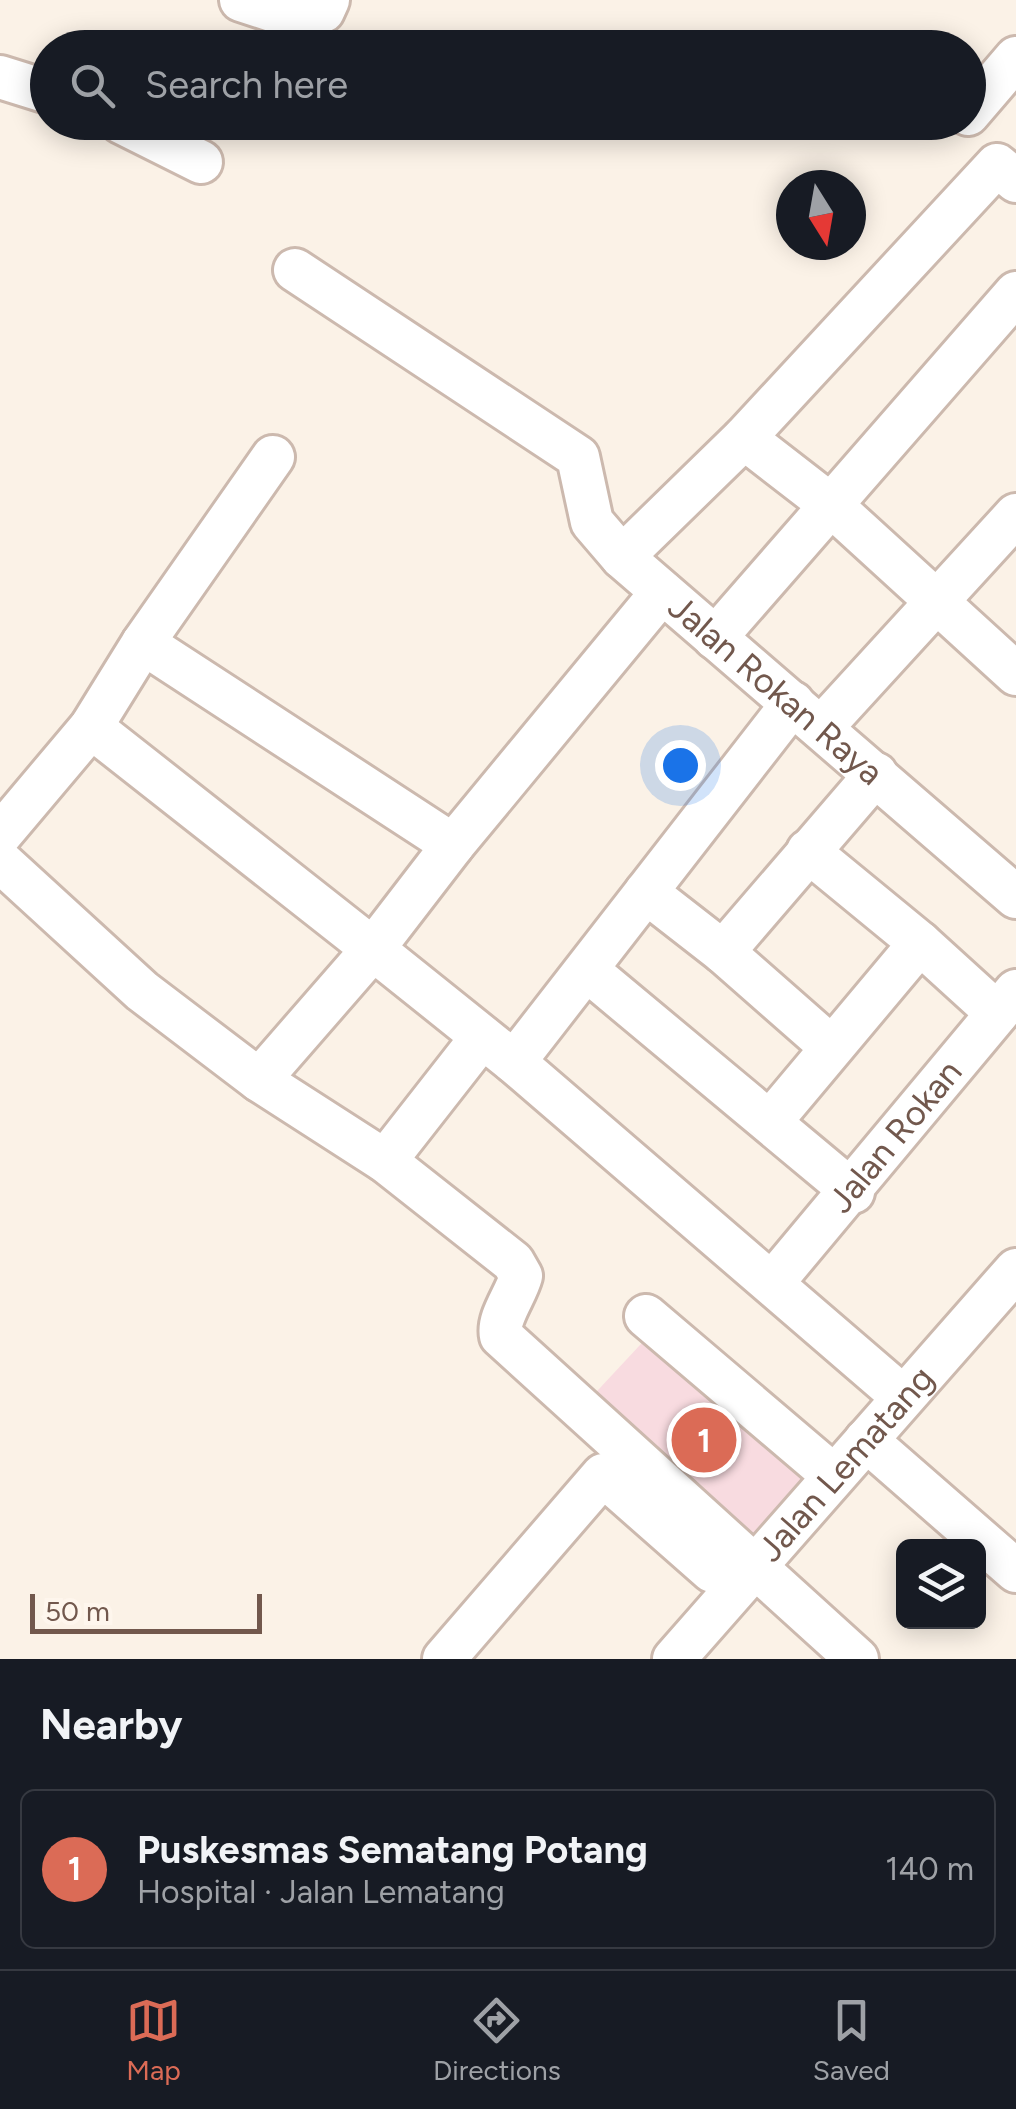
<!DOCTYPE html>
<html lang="en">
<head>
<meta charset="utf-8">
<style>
  :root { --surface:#171b24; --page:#20242c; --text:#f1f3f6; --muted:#9ea1a6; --line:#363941; --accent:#db6b56 }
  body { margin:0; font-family:Figtree,sans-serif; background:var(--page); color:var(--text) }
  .controls { position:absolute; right:30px; bottom:30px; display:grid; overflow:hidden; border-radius:15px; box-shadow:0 5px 25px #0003 }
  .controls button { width:90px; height:90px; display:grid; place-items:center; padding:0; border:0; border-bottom:2px solid var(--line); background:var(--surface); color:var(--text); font:50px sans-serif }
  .compass { position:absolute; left:776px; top:170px; width:90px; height:90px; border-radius:50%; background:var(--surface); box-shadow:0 5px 25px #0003; rotate:169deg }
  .scale { position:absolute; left:30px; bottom:25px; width:232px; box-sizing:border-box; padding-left:10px; border:5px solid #72584d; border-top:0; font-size:28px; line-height:35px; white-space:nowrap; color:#72584d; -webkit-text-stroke:8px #fef6ed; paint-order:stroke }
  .you { position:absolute; left:680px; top:765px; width:35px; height:35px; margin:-25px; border:8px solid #fff; border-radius:50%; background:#1a73e8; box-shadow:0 0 0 15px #1a73e833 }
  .badge { display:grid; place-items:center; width:65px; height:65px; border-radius:50%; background:var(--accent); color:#fff; font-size:32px; font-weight:700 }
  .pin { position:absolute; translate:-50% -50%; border:5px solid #fff; box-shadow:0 2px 10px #0006 }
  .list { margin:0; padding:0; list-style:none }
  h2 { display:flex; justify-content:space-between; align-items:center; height:130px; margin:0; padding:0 40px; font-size:42px }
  h2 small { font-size:32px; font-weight:400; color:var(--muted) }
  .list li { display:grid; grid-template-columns:65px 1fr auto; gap:30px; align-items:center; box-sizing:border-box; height:160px; margin:0 20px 20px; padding:0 20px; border:2px solid var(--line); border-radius:15px }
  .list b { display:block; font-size:38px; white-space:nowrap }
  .list p { margin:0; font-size:32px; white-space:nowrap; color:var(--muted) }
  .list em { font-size:32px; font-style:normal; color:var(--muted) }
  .icon { flex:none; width:55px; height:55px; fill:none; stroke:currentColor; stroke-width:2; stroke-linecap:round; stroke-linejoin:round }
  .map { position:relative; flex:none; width:1016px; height:1659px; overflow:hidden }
  .search { position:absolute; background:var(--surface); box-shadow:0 5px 25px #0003; left:30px; right:30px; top:30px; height:110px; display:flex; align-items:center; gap:25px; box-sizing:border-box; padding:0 35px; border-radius:55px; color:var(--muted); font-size:38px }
  .sheet { height:310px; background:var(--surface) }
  nav { display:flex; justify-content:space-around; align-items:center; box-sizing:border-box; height:140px; border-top:2px solid var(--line); background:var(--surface); font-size:28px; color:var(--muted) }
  nav a { display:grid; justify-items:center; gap:5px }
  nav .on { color:var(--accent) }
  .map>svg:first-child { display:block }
  .medical { fill:#f8dbe0 }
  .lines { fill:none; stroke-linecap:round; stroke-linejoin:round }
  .minor-casing { stroke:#ccb9ae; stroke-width:48 }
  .minor { stroke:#fff; stroke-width:42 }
  .labels { text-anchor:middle; stroke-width:10; stroke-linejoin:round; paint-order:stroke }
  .street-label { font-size:35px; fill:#72584d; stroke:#fef6ed }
</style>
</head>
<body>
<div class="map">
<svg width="1016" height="1659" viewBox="0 0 1016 1659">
  <rect width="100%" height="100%" fill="#fbf2e7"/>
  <polygon class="medical" points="654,1330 826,1477 752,1560 585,1404"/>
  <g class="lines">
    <g class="minor-casing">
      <g id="minor">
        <polyline points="241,0 305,21 323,11 328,0"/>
        <polyline points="0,77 48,92"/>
        <polyline points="968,114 1016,58"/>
        <polyline points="121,122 201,162"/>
        <path id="s1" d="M 295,270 L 578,457 L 592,522 L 622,557 L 1016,897"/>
        <polyline points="744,438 832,506 1016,674"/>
        <polyline points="622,557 744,438 997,165 1016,181"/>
        <polyline points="715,638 1016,293"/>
        <polyline points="143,643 453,845"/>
        <polyline points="91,727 373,949 453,845 662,592"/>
        <polyline points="821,728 1016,515"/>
        <polyline points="0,835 91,727 143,643 273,457"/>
        <path d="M 0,861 L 142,991 L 259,1080 L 385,1161 L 513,1262 L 521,1276 C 516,1295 497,1318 501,1336 L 857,1659"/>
        <polyline points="646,892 723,952 830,1046"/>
        <polyline points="920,943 997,1013"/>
        <polyline points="723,952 876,774"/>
        <polyline points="587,970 853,1192"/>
        <polyline points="514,1062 793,703"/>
        <polyline points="259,1080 373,949 514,1062 903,1397"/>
        <polyline points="770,1122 920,943 808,851"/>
        <polyline points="385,1161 482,1037"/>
        <path id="s2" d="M 773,1282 L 1016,991"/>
        <polyline points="646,1316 834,1476"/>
        <polyline points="866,1440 1016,1571"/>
        <polyline points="444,1659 603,1475 712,1571"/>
        <path id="s3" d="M 674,1659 L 1016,1270"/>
      </g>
    </g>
    <use href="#minor" class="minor"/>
  </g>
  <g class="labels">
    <g class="street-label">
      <text dy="12" stroke="none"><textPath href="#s1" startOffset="655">Jalan Rokan Raya</textPath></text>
      <text dy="12" stroke="none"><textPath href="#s2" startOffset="190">Jalan Rokan</textPath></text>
      <text dy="12" stroke="none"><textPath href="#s3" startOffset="260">Jalan Lematang</textPath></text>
    </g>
  </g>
</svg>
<div class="controls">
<button><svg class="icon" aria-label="layers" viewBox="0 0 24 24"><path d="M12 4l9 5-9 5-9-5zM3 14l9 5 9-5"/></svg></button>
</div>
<svg class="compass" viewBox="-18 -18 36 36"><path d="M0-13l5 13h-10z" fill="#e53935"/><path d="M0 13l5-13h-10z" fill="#9ea1a6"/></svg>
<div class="scale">50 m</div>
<div class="you"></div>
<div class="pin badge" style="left:704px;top:1440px">1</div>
<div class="search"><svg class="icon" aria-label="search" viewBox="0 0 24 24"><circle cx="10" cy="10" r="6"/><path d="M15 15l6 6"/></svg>Search here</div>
</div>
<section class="sheet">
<h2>Nearby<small></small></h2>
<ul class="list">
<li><span class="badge">1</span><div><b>Puskesmas Sematang Potang</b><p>Hospital · Jalan Lematang</p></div><em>140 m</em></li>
</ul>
</section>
<nav>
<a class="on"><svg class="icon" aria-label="map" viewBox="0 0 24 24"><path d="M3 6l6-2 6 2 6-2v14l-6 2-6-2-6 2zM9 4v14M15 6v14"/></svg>Map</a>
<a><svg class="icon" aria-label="directions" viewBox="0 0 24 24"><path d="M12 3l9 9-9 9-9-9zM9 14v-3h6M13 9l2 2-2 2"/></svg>Directions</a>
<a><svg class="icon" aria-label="saved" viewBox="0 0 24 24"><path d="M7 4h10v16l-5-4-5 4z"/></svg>Saved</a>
</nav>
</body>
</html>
